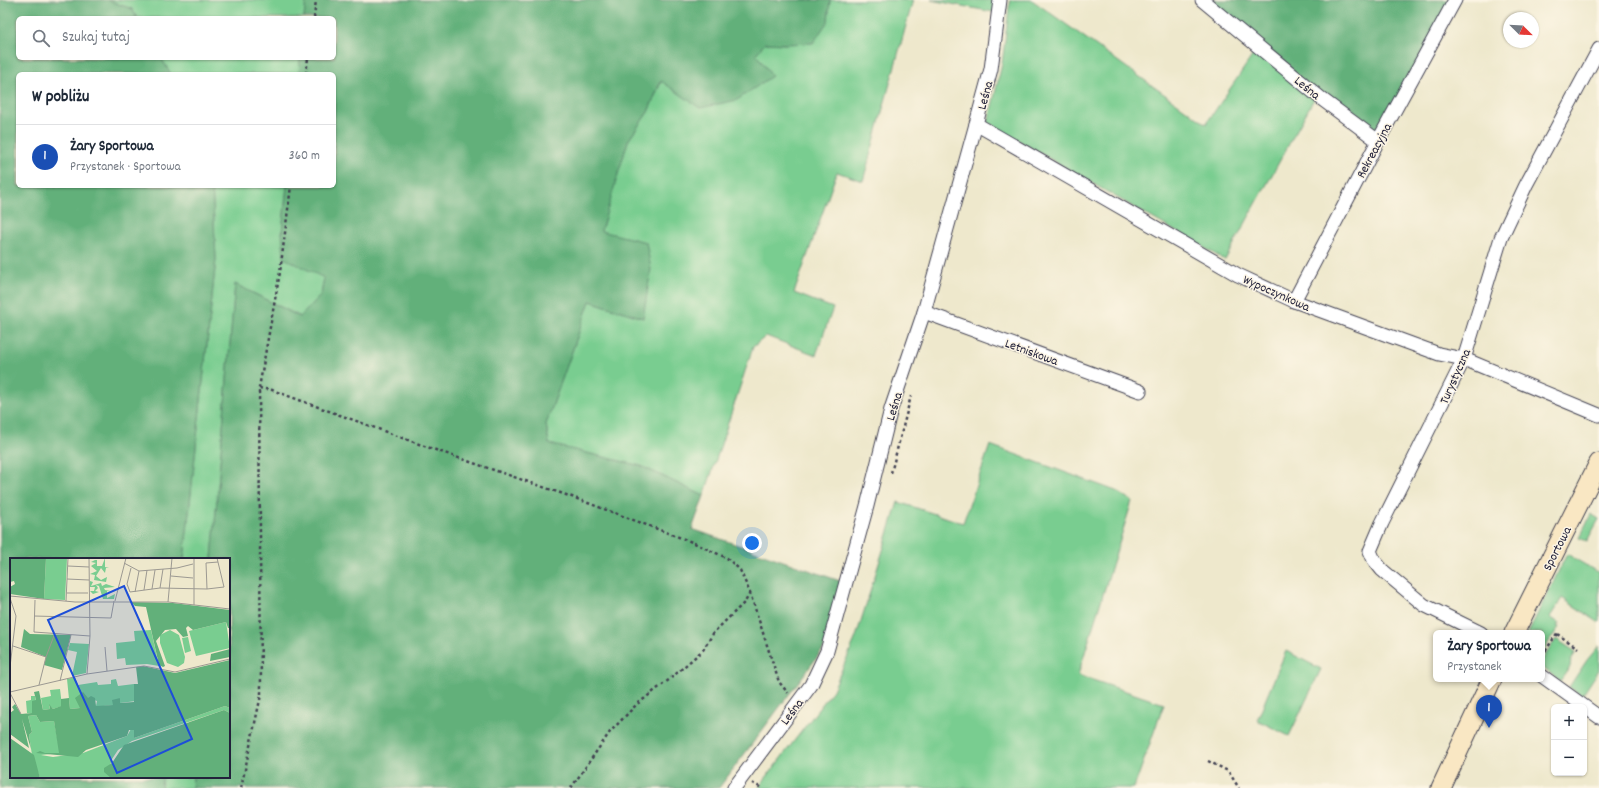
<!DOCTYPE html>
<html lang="pl">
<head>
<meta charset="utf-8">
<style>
  :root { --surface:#fff; --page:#f6f6f7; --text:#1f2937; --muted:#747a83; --line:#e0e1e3; --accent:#b45309 }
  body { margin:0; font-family:Dekko,sans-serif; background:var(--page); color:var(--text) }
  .controls { position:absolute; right:12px; bottom:12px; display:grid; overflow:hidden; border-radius:6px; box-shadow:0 1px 3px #0004 }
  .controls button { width:36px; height:36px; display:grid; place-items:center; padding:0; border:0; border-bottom:1px solid var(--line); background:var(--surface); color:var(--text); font:20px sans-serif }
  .compass { position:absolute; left:1503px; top:12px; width:36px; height:36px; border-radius:50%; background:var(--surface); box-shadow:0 1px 3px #0004; rotate:114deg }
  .you { position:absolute; left:752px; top:543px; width:14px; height:14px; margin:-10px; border:3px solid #fff; border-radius:50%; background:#1a73e8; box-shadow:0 0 0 6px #1a73e833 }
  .badge { display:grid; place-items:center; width:26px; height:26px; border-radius:50%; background:var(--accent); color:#fff; font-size:13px; font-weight:700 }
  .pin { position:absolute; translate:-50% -33px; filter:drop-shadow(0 1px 2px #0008) }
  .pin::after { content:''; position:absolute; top:21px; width:14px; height:12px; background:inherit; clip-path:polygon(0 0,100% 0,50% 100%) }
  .popup { position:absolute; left:1433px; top:630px; width:112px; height:52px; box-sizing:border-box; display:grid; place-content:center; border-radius:6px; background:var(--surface); filter:drop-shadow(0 1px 3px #0005); font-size:13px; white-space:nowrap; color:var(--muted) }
  .popup b { font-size:15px; color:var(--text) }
  .popup::after { content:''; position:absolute; left:50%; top:100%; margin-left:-8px; border:8px solid transparent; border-top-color:var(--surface) }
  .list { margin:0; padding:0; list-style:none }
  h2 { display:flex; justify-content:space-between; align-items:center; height:52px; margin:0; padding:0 16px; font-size:17px }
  h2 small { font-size:13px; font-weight:400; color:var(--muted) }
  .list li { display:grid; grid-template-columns:26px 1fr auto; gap:12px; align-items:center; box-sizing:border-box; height:64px; padding:0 16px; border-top:1px solid var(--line) }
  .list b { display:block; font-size:15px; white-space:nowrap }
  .list p { margin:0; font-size:13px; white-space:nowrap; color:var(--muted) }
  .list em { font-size:13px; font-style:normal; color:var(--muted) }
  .icon { flex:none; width:22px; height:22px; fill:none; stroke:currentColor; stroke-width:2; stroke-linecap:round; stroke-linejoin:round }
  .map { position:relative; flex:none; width:1599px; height:788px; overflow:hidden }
  .search { position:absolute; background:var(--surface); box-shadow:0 1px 3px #0004; left:16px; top:16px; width:320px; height:44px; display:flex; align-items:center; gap:10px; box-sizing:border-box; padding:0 14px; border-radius:6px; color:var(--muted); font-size:15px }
  .panel { position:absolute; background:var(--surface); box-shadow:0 1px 3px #0004; left:16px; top:72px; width:320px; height:116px; border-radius:6px }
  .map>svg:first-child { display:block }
  .green { fill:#79cd90; stroke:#4e7866 }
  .forest { fill:#62b07a; stroke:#42695a }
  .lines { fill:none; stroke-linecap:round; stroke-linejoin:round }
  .street-casing { stroke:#414051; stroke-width:15 }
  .secondary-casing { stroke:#414051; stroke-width:21 }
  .path { stroke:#414051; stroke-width:2.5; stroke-dasharray:3 3; stroke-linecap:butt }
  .street { stroke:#fff; stroke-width:13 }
  .secondary { stroke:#f9e7c3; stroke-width:19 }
  .labels { text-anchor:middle; stroke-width:3; stroke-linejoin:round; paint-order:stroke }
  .street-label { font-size:13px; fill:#22223b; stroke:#fcf5e5 }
  .inset-road { fill:none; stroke:#9c9992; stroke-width:1 }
  .view { fill:#1d4ed8; fill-opacity:0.15; stroke:#1d4ed8; stroke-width:2 }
  .inset-edge { fill:none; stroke:#22223b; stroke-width:2 }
</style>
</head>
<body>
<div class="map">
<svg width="1599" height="788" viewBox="0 0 1599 788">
  <rect width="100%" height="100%" fill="#fcf5e5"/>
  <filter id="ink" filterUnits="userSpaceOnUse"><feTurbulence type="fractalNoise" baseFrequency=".025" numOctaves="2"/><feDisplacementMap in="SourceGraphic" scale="8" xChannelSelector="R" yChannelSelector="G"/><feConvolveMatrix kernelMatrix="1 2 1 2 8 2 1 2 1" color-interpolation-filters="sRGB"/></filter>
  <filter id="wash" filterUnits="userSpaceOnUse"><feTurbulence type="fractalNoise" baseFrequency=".012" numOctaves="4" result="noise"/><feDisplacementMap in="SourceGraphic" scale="16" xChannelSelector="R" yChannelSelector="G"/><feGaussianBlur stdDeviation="0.9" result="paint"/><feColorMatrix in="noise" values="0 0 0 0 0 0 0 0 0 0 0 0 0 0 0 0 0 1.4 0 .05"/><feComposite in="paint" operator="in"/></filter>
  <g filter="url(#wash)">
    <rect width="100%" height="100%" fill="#eee8cc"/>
    <g class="green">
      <polygon points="107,0 306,0 304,18 137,18 132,9"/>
      <polygon points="830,0 913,0 863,181 837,172 794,293 833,308 816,355 766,336 753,347 704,496 641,466 549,444 546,424 590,301 643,318 600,231 628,141 648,112 662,80 700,108 766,43 786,44 828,21"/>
      <polygon points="931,0 1000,0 998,13"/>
      <polygon points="1010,0 1032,0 1206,124 1257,49 1315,97 1225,260 988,123 1002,64"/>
      <polygon points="161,58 300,58 299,74 171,74"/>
      <polygon points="212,186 287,186 282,233 324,278 321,295 301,317 235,284 212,559 184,559 216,259"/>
      <polygon points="990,445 1116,491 1132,501 1078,675 1164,704 1134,788 764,788 759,787 833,690 856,637 898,502 963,523"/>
      <polygon points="1591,514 1599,519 1587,541 1579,538"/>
      <polygon points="1567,554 1599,573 1599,621 1598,622 1562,598 1550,617 1559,623 1557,626 1559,627 1542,652 1542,633 1528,633"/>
      <polygon points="1556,639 1576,652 1571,660 1570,667 1560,681 1542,667 1542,660"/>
      <polygon points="1599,646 1599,670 1582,696 1569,687 1587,660"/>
      <polygon points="1286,651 1321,669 1289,736 1257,720"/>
      <polygon points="162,777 193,777 192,788 161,788"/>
    </g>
    <g class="forest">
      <polygon points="0,0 107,0 132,9 137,18 18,18 18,58 161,58 171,74 18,74 18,186 212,186 216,259 184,559 11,559 11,777 162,777 161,788 0,788"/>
      <polygon points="306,0 830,0 828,21 813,43 786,44 765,43 756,54 772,76 737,100 700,108 661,81 648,112 628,141 601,231 646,242 651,269 643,318 590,301 546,424 549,444 641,466 704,496 692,529 843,582 824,648 719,788 192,788 193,777 229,777 229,559 212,559 235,284 300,317 321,295 324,278 284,258 282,233 287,186 334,186 334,74 299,74 300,58 334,58 334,18 304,18"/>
      <polygon points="1199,0 1455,0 1378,141"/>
    </g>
  </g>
  <g filter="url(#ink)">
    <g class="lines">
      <g class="street-casing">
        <g id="street">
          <polyline points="1202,0 1323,100 1378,141"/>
          <polyline points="976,124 1238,275 1294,301 1439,354 1464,359 1599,415"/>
          <polyline points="1294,301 1378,141 1455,0"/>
          <polyline points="924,312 1140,391"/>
          <polyline points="1481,633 1424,605 1382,570 1374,560 1370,551 1382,523 1464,359 1501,238 1526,185 1599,49"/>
          <polyline points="1542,676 1599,717"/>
          <polyline points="734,788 811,685 827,651 867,506 891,409 924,312 976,124 991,69 1000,0"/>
        </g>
      </g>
      <g class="secondary-casing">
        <g id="secondary">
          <polyline points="1514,633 1599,463"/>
          <polyline points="1441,788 1492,679"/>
        </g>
      </g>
      <g class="path">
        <polyline points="314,18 316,0"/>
        <polyline points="306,74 308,58"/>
        <polyline points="259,388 272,390 427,447 572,497 692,542 727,558 740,570 750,593 779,682 788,693"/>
        <polyline points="891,473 911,396"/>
        <polyline points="1557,634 1578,648"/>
        <polyline points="1542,656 1558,632"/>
        <polyline points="1208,761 1228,771 1239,788"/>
        <polyline points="752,783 762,788"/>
        <polyline points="241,788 261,695 259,388 280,272 291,186"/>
        <polyline points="571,788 610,732 636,705 670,679 703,650 714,632 745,602 750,593"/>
      </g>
      <use href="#street" class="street"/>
      <use href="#secondary" class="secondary"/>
    </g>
  </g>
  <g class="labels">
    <g class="street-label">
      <text transform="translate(1308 87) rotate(39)" y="5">Leśna</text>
      <text transform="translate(984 95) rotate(-75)" y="5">Leśna</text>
      <text transform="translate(1373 150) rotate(-62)" y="5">Rekreacyjna</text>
      <text transform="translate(1277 292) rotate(24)" y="5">Wypoczynkowa</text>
      <text transform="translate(1032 351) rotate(20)" y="5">Letniskowa</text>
      <text transform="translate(1454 376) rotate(-66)" y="5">Turystyczna</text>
      <text transform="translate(893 406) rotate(-73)" y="5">Leśna</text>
      <text transform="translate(1556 548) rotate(-63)" y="5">Sportowa</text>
      <text transform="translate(791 711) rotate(-53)" y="5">Leśna</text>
    </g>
  </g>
  <g transform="translate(10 558)">
    <rect width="220" height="220" fill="#eee8cc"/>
    <path d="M 36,0 L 57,0 L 55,42 L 34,41 ZM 95,0 L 95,9 L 99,10 L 96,10 L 95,15 L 91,10 L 86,18 L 91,22 L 97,19 L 96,24 L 84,22 L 85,17 L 80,16 L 87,13 L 81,8 L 86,5 L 81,4 L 85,2 L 87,2 L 87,8 L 92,8 ZM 80,23 L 83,24 L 81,28 L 91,25 L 92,28 L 96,26 L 105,29 L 94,30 L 95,32 L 106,34 L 97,33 L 97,40 L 105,36 L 104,41 L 93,41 L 89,28 L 86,27 L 88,30 L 85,33 L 89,34 L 83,36 L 80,33 L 84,33 L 85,29 L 80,29 ZM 216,64 L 220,90 L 186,98 L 179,73 ZM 141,72 L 149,108 L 137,106 L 116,107 L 115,100 L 107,101 L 106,85 L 125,83 L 124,73 ZM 160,72 L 169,77 L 175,99 L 174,105 L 168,109 L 157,105 L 150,85 L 150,77 ZM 178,79 L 181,93 L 175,95 L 172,80 ZM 60,85 L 79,86 L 76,115 L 62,118 L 67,94 L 58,92 ZM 65,119 L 68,127 L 87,124 L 88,127 L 101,126 L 101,122 L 106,121 L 108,128 L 124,126 L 126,143 L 110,145 L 110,140 L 103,147 L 93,148 L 86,148 L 87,143 L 78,140 L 70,150 L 60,151 L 57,121 ZM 50,131 L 52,148 L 43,151 L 39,147 L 40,151 L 33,152 L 31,140 L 41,138 L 40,132 ZM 21,138 L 25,138 L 26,143 L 22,143 L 22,155 L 17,155 L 16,143 L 21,142 ZM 215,148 L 220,150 L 220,155 L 214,152 L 122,183 L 108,192 L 102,201 L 98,215 L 101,220 L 30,220 L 22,197 L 19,177 L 22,174 L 18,158 L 26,157 L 30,164 L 44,163 L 50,195 L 31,197 L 43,199 L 73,195 L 117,178 L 121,171 L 124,172 L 124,180 Z" fill="#79cd90"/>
    <path d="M 0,0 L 36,0 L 34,41 L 0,36 L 0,29 L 5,26 L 4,23 L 0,24 ZM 121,44 L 163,45 L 220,52 L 220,70 L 218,70 L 216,64 L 183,72 L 178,68 L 176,70 L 178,78 L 173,79 L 166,71 L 155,72 L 146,83 L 155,108 L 153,109 L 149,107 L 136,49 L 125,48 ZM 14,71 L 20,76 L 61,77 L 52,112 L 34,107 L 36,99 L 11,89 ZM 220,91 L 220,99 L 200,103 L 201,96 ZM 220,102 L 220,150 L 215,148 L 124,180 L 124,172 L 119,172 L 117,178 L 76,192 L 68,199 L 26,195 L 30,193 L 35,195 L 49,195 L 44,163 L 30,164 L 26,157 L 18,158 L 22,174 L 19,177 L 21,191 L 12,161 L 19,190 L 0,176 L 0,155 L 4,152 L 2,149 L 5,146 L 11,156 L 22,155 L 22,143 L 26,142 L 24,134 L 29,133 L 33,152 L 40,151 L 39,146 L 43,151 L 51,148 L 51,141 L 59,140 L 60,151 L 70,150 L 65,140 L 73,134 L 78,140 L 81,138 L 85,140 L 86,148 L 103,147 L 102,142 L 110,140 L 110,145 L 124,144 L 124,126 L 128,126 L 126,109 L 133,108 L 165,115 ZM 214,152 L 220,155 L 220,220 L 101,220 L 94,214 L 94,210 L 102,205 L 114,187 ZM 0,180 L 24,197 L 30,220 L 0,220 Z" fill="#62b07a"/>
    <path class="inset-road" d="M 114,5 L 129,13 L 167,10 L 183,6M 58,8 L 79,9M 121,10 L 117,26 L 120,34 L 150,30 L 197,31 L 214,29 L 207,0M 161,18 L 183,20M 57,21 L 79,22M 150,30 L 153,11M 142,31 L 145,12M 197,31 L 196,5 L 208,4M 134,32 L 137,12M 125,34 L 129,13M 57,35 L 78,35M 0,38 L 65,44 L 158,44 L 220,51M 0,40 L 6,58 L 0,109M 25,42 L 24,74 L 80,78M 56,43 L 58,0M 105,43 L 116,0M 158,44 L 162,0M 184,47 L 184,0M 24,58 L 101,60 L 104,43M 3,88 L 36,99 L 29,127M 95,89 L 97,113M 36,99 L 45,75M 77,116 L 80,78 L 79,0M 50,123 L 61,77M 0,134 L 77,116 L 134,108 L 165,114 L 220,101M 0,135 L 11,156"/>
    <path class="view" d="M 114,28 L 182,181 L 107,215 L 38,62 Z"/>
    <rect width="220" height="220" class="inset-edge"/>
  </g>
</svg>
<div class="controls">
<button>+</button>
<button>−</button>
</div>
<svg class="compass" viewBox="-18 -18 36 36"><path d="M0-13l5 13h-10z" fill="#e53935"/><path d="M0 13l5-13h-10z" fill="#747a83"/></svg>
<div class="you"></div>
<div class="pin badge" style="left:1489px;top:728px;background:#1a4fb4">1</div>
<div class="popup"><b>Żary Sportowa</b>Przystanek</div>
<div class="search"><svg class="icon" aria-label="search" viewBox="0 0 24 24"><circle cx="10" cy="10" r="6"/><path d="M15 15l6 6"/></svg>Szukaj tutaj</div>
<section class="panel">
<h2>W pobliżu<small></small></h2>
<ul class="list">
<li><span class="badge" style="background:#1a4fb4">1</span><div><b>Żary Sportowa</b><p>Przystanek · Sportowa</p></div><em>360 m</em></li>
</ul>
</section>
</div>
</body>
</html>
